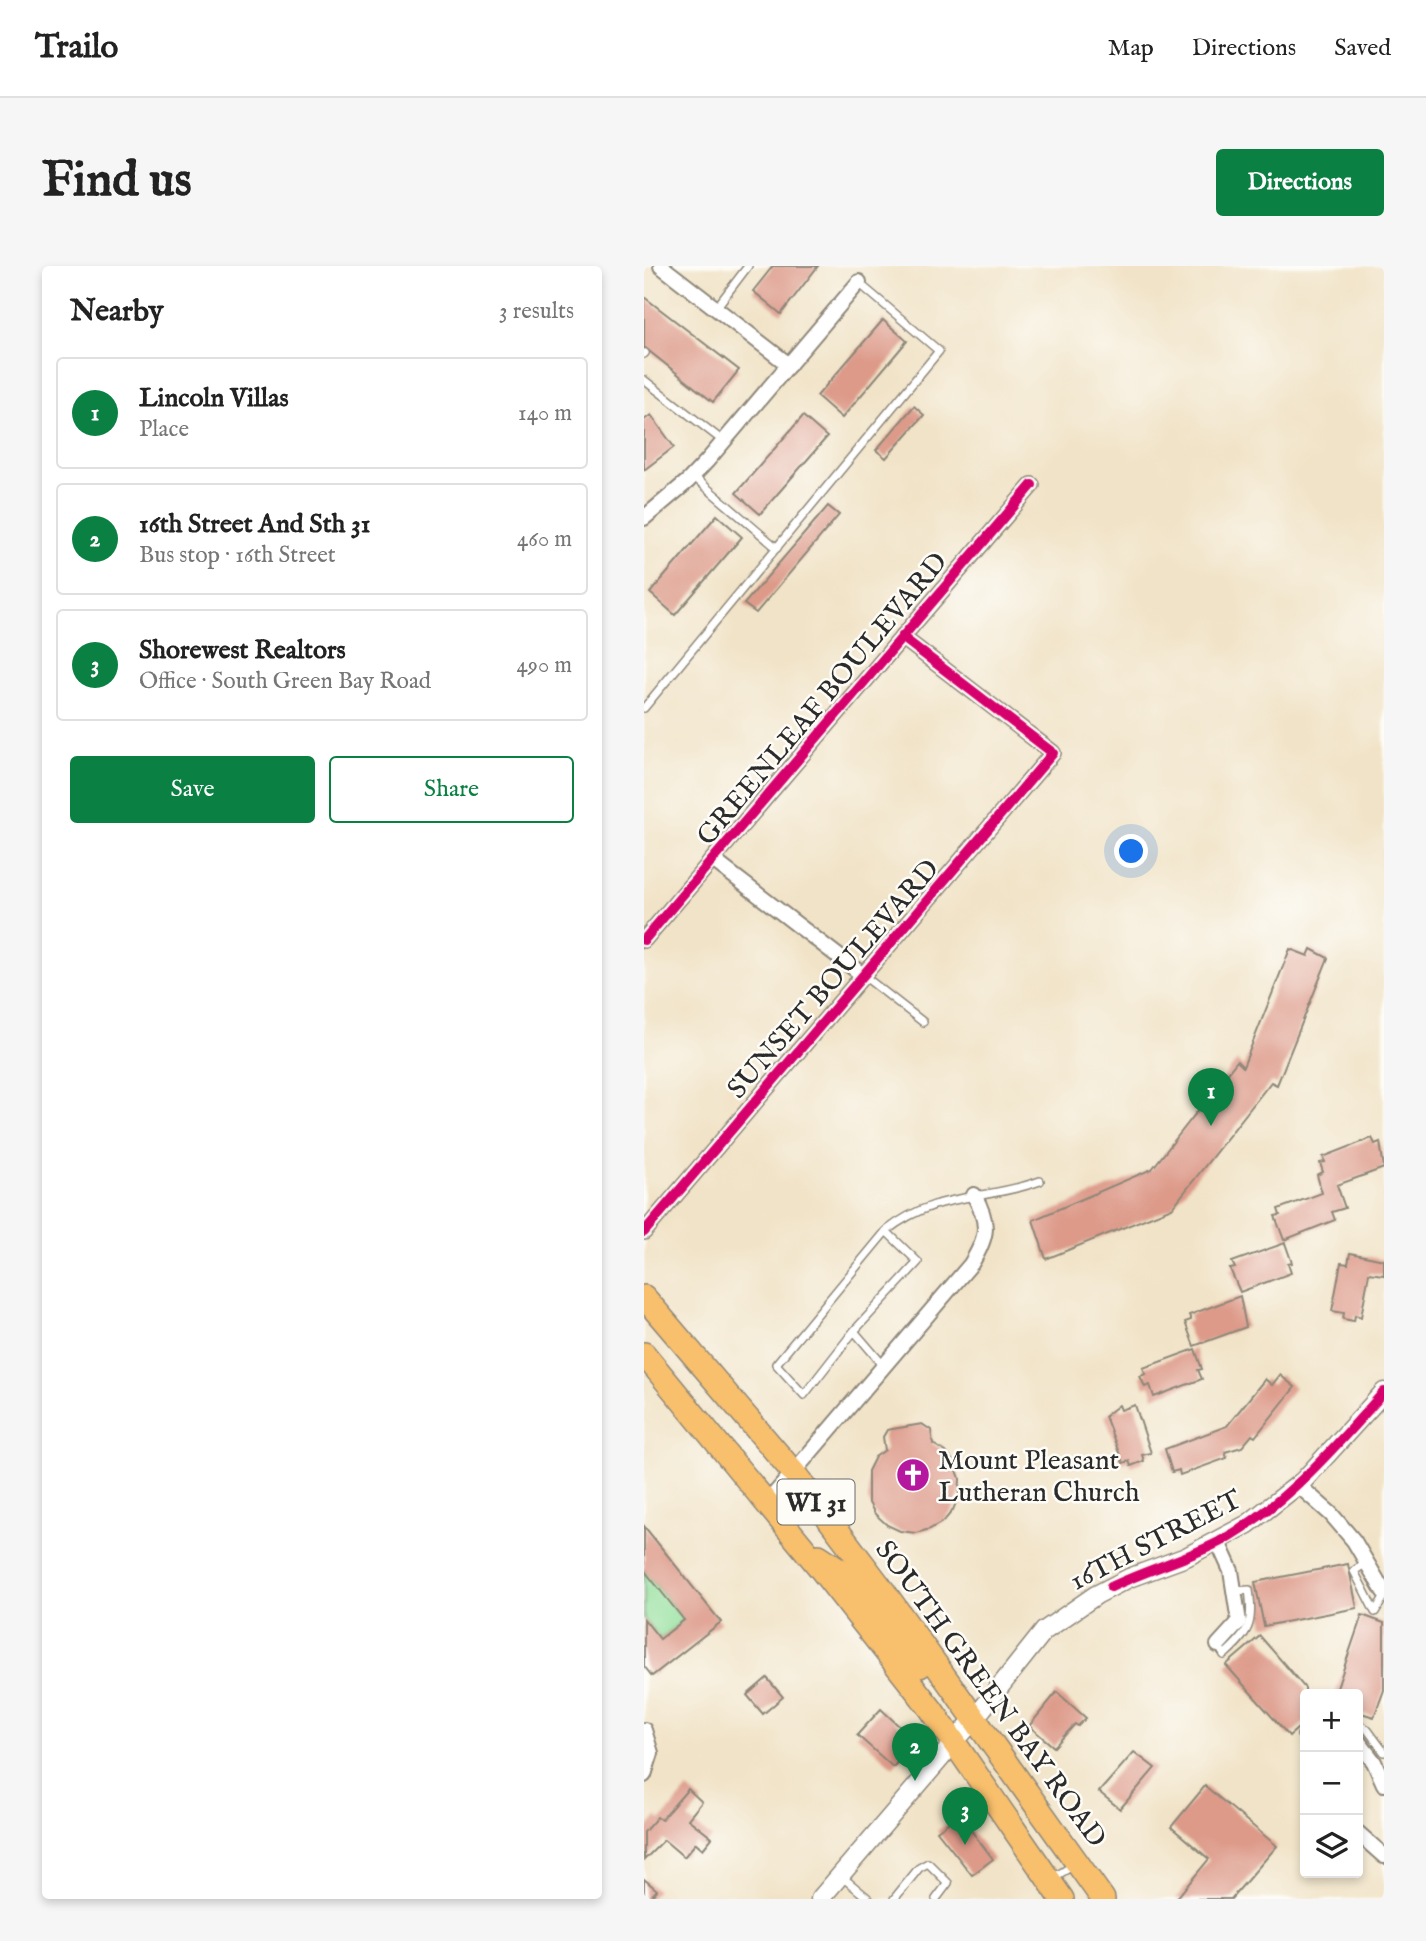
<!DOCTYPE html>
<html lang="en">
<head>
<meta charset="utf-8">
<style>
  :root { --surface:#fff; --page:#f6f6f6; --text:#222; --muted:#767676; --line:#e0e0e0; --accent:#0b8043 }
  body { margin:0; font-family:"IM FELL English",serif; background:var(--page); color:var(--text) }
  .controls { position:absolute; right:21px; bottom:21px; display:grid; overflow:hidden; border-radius:7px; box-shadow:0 4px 10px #0003 }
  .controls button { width:63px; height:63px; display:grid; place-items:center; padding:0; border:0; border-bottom:2px solid var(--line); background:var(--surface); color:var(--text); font:35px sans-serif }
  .you { position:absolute; left:488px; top:586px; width:24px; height:24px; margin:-18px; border:5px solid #fff; border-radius:50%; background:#1a73e8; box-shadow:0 0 0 10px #1a73e833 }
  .badge { display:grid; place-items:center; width:46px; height:46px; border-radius:50%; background:var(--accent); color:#fff; font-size:23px; font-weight:700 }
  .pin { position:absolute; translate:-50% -58px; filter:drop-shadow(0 2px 4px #0008) }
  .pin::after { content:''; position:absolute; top:37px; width:24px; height:21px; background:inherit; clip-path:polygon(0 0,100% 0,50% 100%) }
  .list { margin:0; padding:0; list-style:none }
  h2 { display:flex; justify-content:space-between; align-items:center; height:91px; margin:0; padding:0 28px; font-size:30px }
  h2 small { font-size:23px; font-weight:400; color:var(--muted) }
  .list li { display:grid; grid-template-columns:46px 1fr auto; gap:21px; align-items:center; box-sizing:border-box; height:112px; margin:0 14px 14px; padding:0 14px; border:2px solid var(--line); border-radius:7px }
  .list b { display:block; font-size:26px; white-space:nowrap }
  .list p { margin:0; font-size:23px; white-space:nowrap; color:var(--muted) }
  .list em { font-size:23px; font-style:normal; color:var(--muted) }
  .actions { display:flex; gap:14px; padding:21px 28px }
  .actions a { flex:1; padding:16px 0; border:2px solid var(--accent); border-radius:7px; text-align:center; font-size:24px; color:var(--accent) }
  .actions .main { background:var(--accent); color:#fff }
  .icon { flex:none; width:38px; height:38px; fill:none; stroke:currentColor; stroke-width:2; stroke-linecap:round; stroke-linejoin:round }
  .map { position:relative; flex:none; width:740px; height:1633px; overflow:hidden; border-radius:7px }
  header { display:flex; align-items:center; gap:42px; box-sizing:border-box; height:98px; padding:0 35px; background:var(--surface); border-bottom:2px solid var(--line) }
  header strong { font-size:33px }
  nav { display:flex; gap:38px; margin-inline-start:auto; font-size:24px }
  .intro { display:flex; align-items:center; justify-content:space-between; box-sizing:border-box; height:168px; padding:0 42px }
  h1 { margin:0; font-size:49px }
  .button { padding:18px 32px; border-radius:7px; background:var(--accent); color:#fff; font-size:24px; font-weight:700 }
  main { display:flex; gap:42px; padding:0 42px }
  aside { flex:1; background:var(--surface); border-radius:7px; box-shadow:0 4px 10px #0003 }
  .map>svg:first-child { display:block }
  .green { fill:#93e09d; stroke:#5f8664; stroke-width:2 }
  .building { fill:#dd9a89 }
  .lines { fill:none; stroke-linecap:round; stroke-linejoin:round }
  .service-casing { stroke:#8e8779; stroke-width:10 }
  .minor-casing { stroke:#8e8779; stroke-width:18 }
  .tertiary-casing { stroke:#8e8779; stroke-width:21 }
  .primary-casing { stroke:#8e8779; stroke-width:26 }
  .service { stroke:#fff; stroke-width:7 }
  .minor { stroke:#fff; stroke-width:14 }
  .tertiary { stroke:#fff; stroke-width:18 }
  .primary { stroke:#f8bf6c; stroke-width:23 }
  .cycleway-casing { stroke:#fdfcf7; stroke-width:15 }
  .cycleway { stroke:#d6006c; stroke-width:10 }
  .labels { text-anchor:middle; stroke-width:5; stroke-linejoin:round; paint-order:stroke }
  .shield { fill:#fdfcf7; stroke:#6a6a68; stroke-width:2 }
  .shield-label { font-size:26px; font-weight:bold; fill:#2b2b2b }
  .street-label { font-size:28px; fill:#2b2b2b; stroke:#fdfcf7 }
  .poi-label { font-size:28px; fill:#2b2b2b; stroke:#fdfcf7; text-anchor:start }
</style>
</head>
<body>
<header>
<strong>Trailo</strong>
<nav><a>Map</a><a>Directions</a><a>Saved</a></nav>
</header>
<div class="intro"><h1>Find us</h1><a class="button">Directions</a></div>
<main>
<aside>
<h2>Nearby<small>3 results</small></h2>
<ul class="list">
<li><span class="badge">1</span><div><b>Lincoln Villas</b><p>Place</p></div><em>140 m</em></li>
<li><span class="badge">2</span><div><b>16th Street And Sth 31</b><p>Bus stop · 16th Street</p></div><em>460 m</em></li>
<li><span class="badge">3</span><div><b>Shorewest Realtors</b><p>Office · South Green Bay Road</p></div><em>490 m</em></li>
</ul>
<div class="actions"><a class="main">Save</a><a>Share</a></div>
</aside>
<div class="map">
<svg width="740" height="1633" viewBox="0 0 740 1633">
  <rect width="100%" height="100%" fill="#fdfcf7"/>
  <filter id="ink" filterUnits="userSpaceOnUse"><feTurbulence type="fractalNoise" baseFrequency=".0143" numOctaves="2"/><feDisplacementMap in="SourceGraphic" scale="14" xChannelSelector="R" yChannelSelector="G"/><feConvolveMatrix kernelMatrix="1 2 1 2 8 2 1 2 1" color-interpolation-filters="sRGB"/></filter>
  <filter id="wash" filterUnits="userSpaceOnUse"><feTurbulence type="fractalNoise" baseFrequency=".00686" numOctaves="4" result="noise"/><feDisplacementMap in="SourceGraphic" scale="28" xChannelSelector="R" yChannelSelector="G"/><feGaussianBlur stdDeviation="1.57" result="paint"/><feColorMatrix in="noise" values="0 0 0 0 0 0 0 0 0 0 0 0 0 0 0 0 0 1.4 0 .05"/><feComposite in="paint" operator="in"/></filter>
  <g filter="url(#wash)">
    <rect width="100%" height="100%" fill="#f1e3c7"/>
    <polygon class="green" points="0,1304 40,1354 16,1373 0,1353"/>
    <g id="blocks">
      <g class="building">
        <polygon points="129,0 174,0 137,48 109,25"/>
        <polygon points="0,31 95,104 69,136 0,81"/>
        <polygon points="239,54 263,75 198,152 173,130"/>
        <polygon points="270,140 280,149 242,192 232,184"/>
        <polygon points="7,149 30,181 0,204 0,154"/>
        <polygon points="159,150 183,171 116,248 92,227"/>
        <polygon points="184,240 195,249 112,347 100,338"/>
        <polygon points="73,249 98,271 31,349 6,327"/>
        <polygon points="646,683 664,690 667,683 684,692 633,819 627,816 528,942 402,993 389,954 508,903 593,795 599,801"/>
        <polygon points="728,872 731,878 736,876 740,902 693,919 701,942 688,946 691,954 640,974 631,950 636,949 634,943 678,927 673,909 679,906 676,897 681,896 679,891"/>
        <polygon points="641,977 648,997 644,998 647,1007 596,1026 586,1003 591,1002 588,996"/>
        <polygon points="706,987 740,994 740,1009 725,1007 717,1051 711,1049 710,1055 699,1053 700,1047 688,1045 697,997 704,998"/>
        <polygon points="596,1030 602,1061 550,1080 541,1056 547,1054 545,1049"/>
        <polygon points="551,1083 558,1103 554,1104 558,1113 510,1131 506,1119 501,1121 496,1110 502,1108 499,1102"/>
        <polygon points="636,1109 651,1121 611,1171 608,1169 598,1181 581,1186 583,1192 536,1209 535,1204 528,1206 521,1183 583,1160 621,1113 628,1119"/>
        <polygon points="475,1139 477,1144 491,1139 507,1187 498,1189 500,1195 487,1200 485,1195 479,1197 461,1150"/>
        <polygon points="278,1158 287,1164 289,1178 302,1186 311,1198 316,1213 315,1229 309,1244 300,1255 286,1263 272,1267 256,1265 243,1259 231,1248 224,1235 224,1205 231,1191 241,1184 239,1171 243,1164"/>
        <polygon points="0,1260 77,1356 8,1410 0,1400 0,1353 16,1373 40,1354 0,1304"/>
        <polygon points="704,1298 713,1342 620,1360 611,1316"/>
        <polygon points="718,1349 740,1357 740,1424 730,1451 714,1446 714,1428 691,1428"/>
        <polygon points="616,1370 661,1422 661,1456 645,1470 582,1399"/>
        <polygon points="123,1412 139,1431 119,1448 103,1429"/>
        <polygon points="413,1426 442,1452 434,1460 431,1458 410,1481 385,1460"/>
        <polygon points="237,1443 272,1476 249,1501 213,1469"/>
        <polygon points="490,1486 511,1502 476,1543 455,1526"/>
        <polygon points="561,1520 633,1580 587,1633 532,1633 565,1593 527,1561"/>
        <polygon points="44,1523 58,1536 44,1553 68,1572 59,1583 52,1577 40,1591 20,1574 0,1594 0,1566 13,1551 17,1554"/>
        <polygon points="315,1549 349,1593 328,1609 293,1565"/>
        <polygon points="0,1613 13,1624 5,1633 0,1633"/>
      </g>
    </g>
  </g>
  <g filter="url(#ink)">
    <use href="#blocks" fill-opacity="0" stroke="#8e8779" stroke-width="2"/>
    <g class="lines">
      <g class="service-casing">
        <g id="service">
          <polyline points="72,42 104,0"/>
          <polyline points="0,88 1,87"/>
          <polyline points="0,114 79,175"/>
          <polyline points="49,210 133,282"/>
          <polyline points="0,442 295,85 215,17"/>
          <polyline points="220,710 279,756"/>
          <path d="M 242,965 C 294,924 339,936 396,915"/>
          <polyline points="210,1065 160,1129 132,1098 242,965 274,996 210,1065 240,1100"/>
          <polyline points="722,1297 710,1305 731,1346 740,1331"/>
          <path d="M 574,1379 L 580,1389 C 605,1367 610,1358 605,1324 L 591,1325"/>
          <polyline points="714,1458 723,1463 740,1486"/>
          <polyline points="661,1466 657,1469 661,1474"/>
          <polyline points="197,1610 225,1633"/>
          <polyline points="407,1613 430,1599"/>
          <polyline points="250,1633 275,1602 284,1597 304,1617 292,1633"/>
        </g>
      </g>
      <g class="minor-casing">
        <g id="minor">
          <polyline points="17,0 145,99"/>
          <polyline points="0,252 44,215 63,195 215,16"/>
          <polyline points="69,594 220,710"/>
          <polyline points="0,674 388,219"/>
          <polyline points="0,966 409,487 258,371"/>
          <polyline points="654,1219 687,1248 710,1275 740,1326"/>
          <path d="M 123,1237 L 327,998 C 344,970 346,958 330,929"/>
          <polyline points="574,1276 587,1305 595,1356 574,1379"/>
          <polyline points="0,1464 7,1487 0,1509"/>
          <polyline points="714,1475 730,1496 740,1518"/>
          <polyline points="714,1567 740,1590"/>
        </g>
      </g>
      <g class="tertiary-casing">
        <polyline id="tertiary" points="176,1633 331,1452 400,1365 452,1329 485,1312 542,1291 604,1258 659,1215 740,1126"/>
      </g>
      <g class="primary-casing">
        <g id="primary">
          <polyline points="0,1031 150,1207 238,1323 459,1633"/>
          <polyline points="0,1088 176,1302 287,1443 418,1633"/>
          <polyline points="175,1290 204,1309 276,1400"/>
        </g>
      </g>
      <use href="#service" class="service"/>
      <use href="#minor" class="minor"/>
      <use href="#tertiary" class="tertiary"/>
      <use href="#primary" class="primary"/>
      <g class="cycleway-casing">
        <g id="cycleway">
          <polyline points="0,674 388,219"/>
          <polyline points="0,966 409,487 258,371"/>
          <path d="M 467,1321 C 502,1304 540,1294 575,1276 C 642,1239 690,1182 740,1126"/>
        </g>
      </g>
      <use href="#cycleway" class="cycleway"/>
    </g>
  </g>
  <defs>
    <g id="church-disc" transform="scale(1.75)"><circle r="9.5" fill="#b5179e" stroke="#fdfcf7"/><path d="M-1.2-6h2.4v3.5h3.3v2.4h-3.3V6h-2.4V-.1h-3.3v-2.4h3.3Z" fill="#fff"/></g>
  </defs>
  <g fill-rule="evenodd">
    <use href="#church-disc" x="269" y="1209"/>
  </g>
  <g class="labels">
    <rect class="shield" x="133.5" y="1213.5" width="77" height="45" rx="5"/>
    <g class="shield-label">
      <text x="172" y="1245">WI 31</text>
    </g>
    <g class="street-label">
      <text transform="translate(177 432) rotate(-50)" y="10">GREENLEAF BOULEVARD</text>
      <text transform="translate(188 712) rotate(-49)" y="10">SUNSET BOULEVARD</text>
      <text transform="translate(511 1273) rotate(-27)" y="10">16TH STREET</text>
      <text transform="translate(348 1427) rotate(54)" y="10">SOUTH GREEN BAY ROAD</text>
    </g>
    <g class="poi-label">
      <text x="294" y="1203">Mount Pleasant<tspan x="294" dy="32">Lutheran Church</tspan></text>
    </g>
  </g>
</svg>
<div class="controls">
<button>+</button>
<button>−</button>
<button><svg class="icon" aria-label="layers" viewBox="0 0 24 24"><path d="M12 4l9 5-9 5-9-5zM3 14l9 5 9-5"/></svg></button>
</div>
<div class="you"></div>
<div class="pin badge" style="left:567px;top:860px">1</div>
<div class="pin badge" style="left:271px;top:1515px">2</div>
<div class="pin badge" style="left:321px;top:1579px">3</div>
</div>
</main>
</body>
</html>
